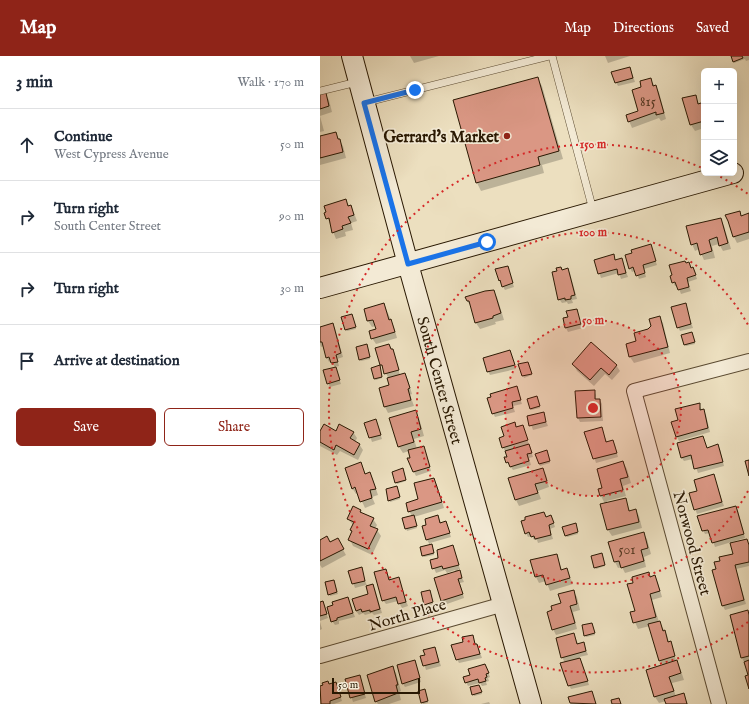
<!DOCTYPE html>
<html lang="en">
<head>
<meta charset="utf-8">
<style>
  :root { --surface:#fff; --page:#f6f6f7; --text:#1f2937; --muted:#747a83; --line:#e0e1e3; --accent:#8f2418 }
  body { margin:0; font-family:"IM FELL English",serif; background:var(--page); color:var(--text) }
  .controls { position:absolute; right:12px; top:12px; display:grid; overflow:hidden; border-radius:6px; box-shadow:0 4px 16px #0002 }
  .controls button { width:36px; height:36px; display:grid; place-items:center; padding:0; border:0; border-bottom:1px solid var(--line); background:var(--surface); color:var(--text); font:20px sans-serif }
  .scale { position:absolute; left:12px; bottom:10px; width:88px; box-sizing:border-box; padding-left:4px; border:2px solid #291802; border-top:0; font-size:11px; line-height:14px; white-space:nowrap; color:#291802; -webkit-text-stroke:3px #f3ead5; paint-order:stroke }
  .stop { position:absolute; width:12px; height:12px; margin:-9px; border:3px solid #1a73e8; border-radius:50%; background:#fff }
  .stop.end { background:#1a73e8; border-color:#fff; box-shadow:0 1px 4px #0008 }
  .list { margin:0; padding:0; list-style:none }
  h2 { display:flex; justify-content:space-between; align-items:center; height:52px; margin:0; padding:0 16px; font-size:17px }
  h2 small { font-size:13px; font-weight:400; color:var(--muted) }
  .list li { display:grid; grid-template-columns:26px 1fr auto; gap:12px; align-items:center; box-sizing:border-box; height:72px; padding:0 16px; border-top:1px solid var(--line) }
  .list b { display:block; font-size:15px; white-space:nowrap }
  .list p { margin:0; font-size:13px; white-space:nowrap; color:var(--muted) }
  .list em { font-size:13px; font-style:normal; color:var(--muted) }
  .actions { display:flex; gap:8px; padding:12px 16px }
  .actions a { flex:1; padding:9px 0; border:1px solid var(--accent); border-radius:6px; text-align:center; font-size:14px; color:var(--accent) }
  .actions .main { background:var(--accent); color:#fff }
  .icon { flex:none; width:22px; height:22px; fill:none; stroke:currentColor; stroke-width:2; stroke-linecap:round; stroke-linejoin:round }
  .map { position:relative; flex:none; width:429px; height:648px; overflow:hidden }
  header { display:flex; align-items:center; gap:24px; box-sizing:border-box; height:56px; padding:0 20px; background:var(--accent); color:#fff }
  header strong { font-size:19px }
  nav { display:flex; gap:22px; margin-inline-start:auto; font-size:14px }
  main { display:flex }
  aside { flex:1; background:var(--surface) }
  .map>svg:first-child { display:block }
  .shadow { fill:#0003 }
  .building { fill:#da9784; stroke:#291802 }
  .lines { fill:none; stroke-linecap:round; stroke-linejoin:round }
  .lane-casing { stroke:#5a4a31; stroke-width:8 }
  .street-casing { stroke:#5a4a31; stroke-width:16 }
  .secondary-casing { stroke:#291802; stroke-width:22 }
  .lane { stroke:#f3ead5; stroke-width:7 }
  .street { stroke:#f3ead5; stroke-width:14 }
  .secondary { stroke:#f3ead5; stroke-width:20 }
  .route { stroke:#1a73e8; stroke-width:5 }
  .ring { fill:none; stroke:#d62828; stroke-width:2; stroke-dasharray:2 4 }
  .poi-dot { fill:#8f2418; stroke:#f3ead5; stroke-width:1.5 }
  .labels { text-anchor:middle; stroke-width:3.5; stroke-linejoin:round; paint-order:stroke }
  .number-label { font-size:14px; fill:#553822 }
  .poi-label { font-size:16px; font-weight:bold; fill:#291802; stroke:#f3ead5; text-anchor:end }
  .street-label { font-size:16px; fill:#291802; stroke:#f3ead5 }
  .centre { fill:#d62828; stroke:#f3ead5; stroke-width:2 }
  .ring-label { font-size:12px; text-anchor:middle; font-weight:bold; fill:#d62828; stroke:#f3ead5; stroke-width:3.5; stroke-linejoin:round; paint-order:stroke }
</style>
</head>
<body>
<header>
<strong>Map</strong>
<nav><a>Map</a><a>Directions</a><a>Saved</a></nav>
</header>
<main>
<aside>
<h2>3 min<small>Walk · 170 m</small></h2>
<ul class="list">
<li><svg class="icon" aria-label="ahead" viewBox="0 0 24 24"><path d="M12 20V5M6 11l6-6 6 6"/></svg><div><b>Continue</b><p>West Cypress Avenue</p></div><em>50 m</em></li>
<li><svg class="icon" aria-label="right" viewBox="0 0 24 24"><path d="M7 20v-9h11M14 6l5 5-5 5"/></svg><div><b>Turn right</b><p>South Center Street</p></div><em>90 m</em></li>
<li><svg class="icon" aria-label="right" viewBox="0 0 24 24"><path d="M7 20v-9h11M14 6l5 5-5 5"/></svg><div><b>Turn right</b></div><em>30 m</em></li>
<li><svg class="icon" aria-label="arrive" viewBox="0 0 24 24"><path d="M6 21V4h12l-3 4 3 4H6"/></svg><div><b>Arrive at destination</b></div></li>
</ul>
<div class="actions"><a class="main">Save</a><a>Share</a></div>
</aside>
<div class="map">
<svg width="429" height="648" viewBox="0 0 429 648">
  <rect width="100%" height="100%" fill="#ecdfbf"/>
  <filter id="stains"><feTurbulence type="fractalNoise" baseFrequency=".005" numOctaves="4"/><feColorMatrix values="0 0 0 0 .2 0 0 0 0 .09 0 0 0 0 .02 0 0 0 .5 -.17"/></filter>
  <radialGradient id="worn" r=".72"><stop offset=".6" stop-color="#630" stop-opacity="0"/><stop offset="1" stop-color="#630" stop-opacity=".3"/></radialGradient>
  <g class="shadow">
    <polygon points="90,0 119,0 94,7"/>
    <polygon points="285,0 310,0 288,7"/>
    <polygon points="412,0 429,0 429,4 426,5 425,3 414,7"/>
    <polygon points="310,12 315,26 298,30 296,26"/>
    <polygon points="217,22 222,30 243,103 222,109 224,117 161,135 157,127"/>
    <polygon points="330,23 339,36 346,63 341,65 339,62 312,72 309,65 319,56 323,32"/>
    <polygon points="5,38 9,44 12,56 0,60 0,39"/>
    <polygon points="375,40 379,48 384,47 384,72 375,75 371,69"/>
    <polygon points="0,60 4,75 0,76"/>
    <polygon points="15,77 23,90 26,102 0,109 0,81"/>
    <polygon points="25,144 34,157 37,165 31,167 33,174 25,176 26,180 16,183 6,158"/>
    <polygon points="419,157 422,161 429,159 429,183 417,187 414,181"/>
    <polygon points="401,163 404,170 411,193 403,195 399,188 392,190 395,202 384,204 379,193 375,195 372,188"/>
    <polygon points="330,189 337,209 324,213 326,221 319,223 316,215 312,216 310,212 313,197"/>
    <polygon points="293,199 296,205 302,204 308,221 301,223 299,217 281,222 275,204"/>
    <polygon points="369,207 372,213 373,213 375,217 377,223 368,226 371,235 361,238 358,230 355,230 353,226 365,208"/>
    <polygon points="188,211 194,231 185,234 179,224"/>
    <polygon points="241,212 243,215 247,213 250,217 257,243 252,244 253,247 248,248 247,246 242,247 239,243 238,216"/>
    <polygon points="173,235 177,241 184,264 175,266 176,268 160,273 156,267 152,251 147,245"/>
    <polygon points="64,248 74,271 77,282 56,288 52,282 57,273 56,270 52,271 48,265 45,254"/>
    <polygon points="365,248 373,272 360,275 358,271"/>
    <polygon points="256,254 263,272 248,276 246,272 249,262"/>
    <polygon points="33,261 36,273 27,275 26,274"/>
    <polygon points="339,261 343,267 350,297 314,307 310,301 307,289 318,286"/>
    <polygon points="13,268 15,272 23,301 17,303 19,310 15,311 21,328 10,331 8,327 15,312 12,305 9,306 7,302 4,290 1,291 0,288 0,272"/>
    <polygon points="372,279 375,288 366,290 365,289"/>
    <polygon points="69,289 74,298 80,319 85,318 88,324 92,338 90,339 94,350 68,357 65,351 60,333 70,330 68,321 61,309 56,293"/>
    <polygon points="47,291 50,303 41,305 40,304"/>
    <polygon points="190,295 196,313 170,319 168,315"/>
    <polygon points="209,308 212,319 204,322 199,309"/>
    <polygon points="254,309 296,309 300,315 292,324 285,318 274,330 257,315"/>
    <polygon points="60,310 62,322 56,324 55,323"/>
    <polygon points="196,331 202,348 193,350 195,356 175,361 173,357"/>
    <polygon points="274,335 276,339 276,344 280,344 282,348 283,365 260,366 258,362"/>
    <polygon points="217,342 220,352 211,354 208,343"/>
    <polygon points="379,348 382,355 384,355 386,359 390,376 359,385 357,381 360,365"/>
    <polygon points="95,356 99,362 104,380 94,383 97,393 105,395 111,415 96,420 94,416 89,395 83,397 79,391 70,363"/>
    <polygon points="223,357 228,370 213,374 208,361"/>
    <polygon points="56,365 62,383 52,386 46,368"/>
    <polygon points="194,368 196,371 203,370 213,401 209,402 211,409 193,414 187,406 188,401 186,395 185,395 183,391 185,381"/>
    <polygon points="281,372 287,386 293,385 295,389 298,401 276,407 266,376"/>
    <polygon points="16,376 33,376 37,382 35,386 39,388 43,394 38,404 20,395 17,399 0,390 0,377"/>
    <polygon points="398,389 400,393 404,410 378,417 373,403 364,405 361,401"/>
    <polygon points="227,397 230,407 220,410 216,398"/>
    <polygon points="303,406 307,413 311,427 303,430 306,440 287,445 287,447 305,443 310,455 316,454 319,460 322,472 292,480 288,474 282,448 285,448 281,440 280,433 283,432"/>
    <polygon points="40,407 46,419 50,417 53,424 58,439 52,441 55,448 45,452 38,437 36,438 32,432"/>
    <polygon points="222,413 226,419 229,431 218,435 221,443 199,450 196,444"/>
    <polygon points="83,415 86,425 77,428 76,426"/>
    <polygon points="393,419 404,450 377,458 370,438 379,436"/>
    <polygon points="113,423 117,429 124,452 94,461 97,472 87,475 83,463 92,460 89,455 100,444"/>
    <polygon points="77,433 80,443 70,446 69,444"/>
    <polygon points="416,451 418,455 425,482 395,491 390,477 385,478 383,474"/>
    <polygon points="40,454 43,458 53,463 57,469 55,473 57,474 61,480 52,499 33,490 30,484 33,477 31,474 33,469 28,463"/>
    <polygon points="224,457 227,462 231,460 235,471 230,473 233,483 218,487 217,484 214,484 212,480 208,481 206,477"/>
    <polygon points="118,460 121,467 126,466 131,481 110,487 114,499 104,501 103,500 110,489 107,484 103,471 107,470"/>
    <polygon points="256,470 258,478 247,481 246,480"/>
    <polygon points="323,477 327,483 331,498 324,501 326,511 305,517 302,511 298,512 295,506"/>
    <polygon points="17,483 26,499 2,512 0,509 0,485 10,487"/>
    <polygon points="427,484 429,488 429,510 416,513 426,548 405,554 403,550 393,515 397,514 401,505 414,498"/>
    <polygon points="132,490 140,513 138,513 144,526 140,527 144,542 124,549 115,522 136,516 135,514 127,517 125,514 116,517 111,505 119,503"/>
    <polygon points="236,499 242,514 246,513 253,528 230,535 226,525 219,527 216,521 211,505"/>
    <polygon points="283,500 285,510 276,513 275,511"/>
    <polygon points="41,512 47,530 53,529 55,533 62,557 54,559 52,557 45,559 43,557 39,559 36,555 49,538 46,529 35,532 29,515"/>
    <polygon points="66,514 70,524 78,522 88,550 82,552 78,545 66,548 63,544"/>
    <polygon points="328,517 331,522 335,521 338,527 342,541 332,544 339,566 347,579 349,587 350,587 353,591 356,605 360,612 364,624 352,627 356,641 363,639 368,648 347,648 346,645 339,647 335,641 343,610 340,605 330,570 318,573 311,557 316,556 315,527"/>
    <polygon points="14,526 18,538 10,540 6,527"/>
    <polygon points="253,535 257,541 260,554 253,556 257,573 236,579 233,573 242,548"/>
    <polygon points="102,537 110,537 113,548 106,550"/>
    <polygon points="28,542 35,561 19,565 19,568 15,569 12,565 14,549"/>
    <polygon points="2,546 8,562 0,565 0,547"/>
    <polygon points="427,556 429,558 429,630 429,620 425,608 422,602"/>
    <polygon points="0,566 2,573 0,574"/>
    <polygon points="272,570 275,579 266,581 265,579"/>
    <polygon points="254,578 258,588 263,587 265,591 268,599 259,601 262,607 269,629 251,633 249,629 245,607 242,601"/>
    <polygon points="152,580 156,589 159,593 162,602 139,607 137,603 145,587"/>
    <polygon points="115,592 121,610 106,614 102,601 106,600"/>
    <polygon points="95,605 101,626 85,631 83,628"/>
    <polygon points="72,611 76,617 81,635 79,636 81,644 69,648 58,648 56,645"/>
    <polygon points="167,613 170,621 168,622 169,625 166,626 167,629 162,630 160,627 148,630 146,626"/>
    <polygon points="39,620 46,642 33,646 26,624"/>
    <polygon points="16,627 22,645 14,648 2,648 0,642 0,631"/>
    <polygon points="160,631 162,638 154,640 151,632"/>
    <polygon points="99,635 105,636 108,647 103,648"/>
    <polygon points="272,636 276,648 251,648 251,647"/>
    <polygon points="169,646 170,648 161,648"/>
  </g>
  <g class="building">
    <polygon points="411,0 422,0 423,2 413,6"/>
    <polygon points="310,11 313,22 295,27 291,16"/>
    <polygon points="218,21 239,95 218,101 220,109 156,127 133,44"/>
    <polygon points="331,22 333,30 336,29 344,57 336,59 336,56 308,66 306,59 318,55 312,34 321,31 320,25"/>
    <polygon points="6,37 9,50 0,53 0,38"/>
    <polygon points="376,39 378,48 384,46 384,65 370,69 362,42"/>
    <polygon points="16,76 18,83 20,83 23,96 0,102 0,80"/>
    <polygon points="26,143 28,150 31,149 34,159 28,161 31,167 22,170 23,173 12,177 9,162 6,163 4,157 6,156 4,150"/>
    <polygon points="420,155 421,160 429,157 429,176 413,181 408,165 405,159"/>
    <polygon points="401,162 408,187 399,190 397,181 389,184 392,195 380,199 377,187 371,189 366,170"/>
    <polygon points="331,188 336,205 323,209 325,217 316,220 313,211 309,213 305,199 312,197 311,194"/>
    <polygon points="294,198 295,204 302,202 306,217 298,219 297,213 278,218 274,204"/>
    <polygon points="365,205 366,207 369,206 371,212 373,211 376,219 367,222 369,231 358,234 355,226 352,227 350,220 352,219 349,209"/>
    <polygon points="188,210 193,227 182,231 180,224 179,225 175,213"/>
    <polygon points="241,211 242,214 248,212 255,239 251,240 251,243 245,244 245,242 238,244 232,216 237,215 236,212"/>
    <polygon points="174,234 181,257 173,260 173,262 155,267 149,245 147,245 145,241 165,235"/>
    <polygon points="64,247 69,264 71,263 75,276 51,283 49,275 56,273 53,264 47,265 44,253"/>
    <polygon points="366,247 371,268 357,272 351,251"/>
    <polygon points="257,253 261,268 245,272 243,262 248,261 246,255"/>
    <polygon points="32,258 36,271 25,274 21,261"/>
    <polygon points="340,260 348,291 309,301 306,288 316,285 314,277 328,273 331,270 329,263"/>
    <polygon points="13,267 21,297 16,299 18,306 11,307 9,301 6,302 2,286 0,286 0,271"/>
    <polygon points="372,276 375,286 364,289 361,279"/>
    <polygon points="271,286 297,309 289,319 281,312 270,324 252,308"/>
    <polygon points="47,288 50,301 39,304 36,291"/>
    <polygon points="69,288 71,293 73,293 79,314 64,318 62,309 60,309 55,292"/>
    <polygon points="190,294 195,309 167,316 163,302"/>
    <polygon points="208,306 212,318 202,320 198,308"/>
    <polygon points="60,309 62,321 54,323 51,312"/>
    <polygon points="16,311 20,324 7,328 3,314"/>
    <polygon points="85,317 90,332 88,333 91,344 64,351 59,332 69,329 67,322"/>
    <polygon points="197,330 201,344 192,346 193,352 172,358 167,342 171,341 170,338"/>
    <polygon points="275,334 275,343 280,343 281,361 257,362 255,335"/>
    <polygon points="217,340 220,350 210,353 207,343"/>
    <polygon points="380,347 380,354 384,353 388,372 356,381 351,366 358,364 355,353"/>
    <polygon points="96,354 101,373 91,376 94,386 78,391 69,362"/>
    <polygon points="224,356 226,366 209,370 207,360"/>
    <polygon points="56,363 61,379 49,382 44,367"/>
    <polygon points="195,366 196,371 203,369 208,384 182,392 179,382 184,380 181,371"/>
    <polygon points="4,368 16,375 19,368 34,376 30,382 40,388 34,399 16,389 14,394 0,386 0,375"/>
    <polygon points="282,371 286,386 293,384 297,397 273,403 264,376"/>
    <polygon points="383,380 387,392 398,388 403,406 374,413 371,399 361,402 357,387"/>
    <polygon points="209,388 212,397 207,398 209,405 190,411 188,406 186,407 184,401 187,401 185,395"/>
    <polygon points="104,390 110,411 93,416 87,402 90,402 88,394"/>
    <polygon points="227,394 230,405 219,408 215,398"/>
    <polygon points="429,404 429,420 425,405"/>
    <polygon points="303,405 308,421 300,423 303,434 280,440 278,433 282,432 277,413"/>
    <polygon points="41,406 45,418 50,416 56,433 50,434 52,442 40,446 35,431 32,433 25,412"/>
    <polygon points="83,412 86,424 75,427 72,416"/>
    <polygon points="223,412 227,425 215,428 218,437 195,444 188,422"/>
    <polygon points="394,418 402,446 374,454 369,437 377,435 374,424"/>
    <polygon points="114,422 122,446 88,456 86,447 98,443 94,427"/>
    <polygon points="77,430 80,441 68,445 66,433"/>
    <polygon points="306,442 309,455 316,453 319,466 287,474 280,448"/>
    <polygon points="33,450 41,454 40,456 54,462 50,470 58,473 48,493 28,484 32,475 30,474 34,466 27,463"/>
    <polygon points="416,450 424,478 392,487 388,474 382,475 377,460"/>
    <polygon points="224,456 226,461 231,459 234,467 229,469 231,479 215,483 214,480 211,481 209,476 205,478 201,465 205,464 205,461"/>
    <polygon points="94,459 97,470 85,473 82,462"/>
    <polygon points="118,459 120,467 126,465 130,477 106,484 102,470 106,469 105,463"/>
    <polygon points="256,467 258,476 245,480 242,471"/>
    <polygon points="324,476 328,492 321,494 324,505 301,512 299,505 294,506 288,486"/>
    <polygon points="7,480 10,486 18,482 24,493 0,505 0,484"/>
    <polygon points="427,483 429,489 429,506 415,509 424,544 402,550 392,514 396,513 394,506 400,505 399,501 413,498 410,487"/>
    <polygon points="112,488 114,497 102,500 100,491"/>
    <polygon points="133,489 139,509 123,513 122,510 112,513 110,504 118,502 117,494"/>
    <polygon points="282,497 285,509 274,512 271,500"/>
    <polygon points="237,498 241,514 247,512 250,522 226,529 223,519 215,521 210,504"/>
    <polygon points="42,511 45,525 32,528 28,515"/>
    <polygon points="66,513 69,524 79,521 86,546 78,548 76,541 62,545 54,516"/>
    <polygon points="140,514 142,522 138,523 143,538 121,545 114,522"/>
    <polygon points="329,516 330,521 335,519 340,535 330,538 336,561 313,567 310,556 315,555 307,528 313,527 312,521"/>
    <polygon points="14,524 17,536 8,539 5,526"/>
    <polygon points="53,528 60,553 50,556 50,554 42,556 41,553 36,555 32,543 48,538 46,530"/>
    <polygon points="110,534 113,546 104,549 101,536"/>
    <polygon points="254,534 257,548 250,550 255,567 232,574 227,556 232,554 231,550 241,547 238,538"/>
    <polygon points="28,541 33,557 17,562 17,564 11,566 7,551 13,549 12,546"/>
    <polygon points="3,545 7,558 0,560 0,546"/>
    <polygon points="428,554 429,559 429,600 421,602 410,559"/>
    <polygon points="340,565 343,575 345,574 348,586 351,585 355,600 339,605 328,568"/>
    <polygon points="272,567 275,577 264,580 262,569"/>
    <polygon points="254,577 257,588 264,586 266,595 241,602 236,582"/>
    <polygon points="153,579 155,588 157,588 160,598 136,604 131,589 143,586 142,581"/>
    <polygon points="115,591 119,606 103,610 100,600 105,599 103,594"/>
    <polygon points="260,602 268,625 248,630 240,607"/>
    <polygon points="95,604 100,622 82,628 77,609"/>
    <polygon points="357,604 361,617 349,621 354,635 334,641 326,614"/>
    <polygon points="429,604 429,633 425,620 428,619 424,606"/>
    <polygon points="165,608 169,617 166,618 167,621 165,622 166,625 159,627 158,623 145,627 143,621 150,619 148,613"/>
    <polygon points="73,610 78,629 76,629 78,637 55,646 47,619"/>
    <polygon points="40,619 45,638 30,642 25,623"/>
    <polygon points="8,625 9,628 16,626 21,641 10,645 10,648 1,648 0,630 3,629 2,627"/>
    <polygon points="159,629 162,636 152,639 150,631"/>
    <polygon points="105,633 108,645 101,647 98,635"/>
    <polygon points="272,635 276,648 250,647 248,641"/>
    <polygon points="364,637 367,648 346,648 344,643"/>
    <polygon points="299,642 301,648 292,648 291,644"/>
  </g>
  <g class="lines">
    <g class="lane-casing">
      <g id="lane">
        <polyline points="232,0 273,154"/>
        <polyline points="0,35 37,26"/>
        <polyline points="47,46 229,0"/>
      </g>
    </g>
    <g class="street-casing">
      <g id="street">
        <polyline points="0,600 184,548"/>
        <polyline points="399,648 314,335 429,305"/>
      </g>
    </g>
    <g class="secondary-casing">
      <g id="secondary">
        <path id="s1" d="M 32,0 L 88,208 L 211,648"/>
        <polyline points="0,232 413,117"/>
      </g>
    </g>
    <use href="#lane" class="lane"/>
    <use href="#street" class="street"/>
    <use href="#secondary" class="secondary"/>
  </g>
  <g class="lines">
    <polyline class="route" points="95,34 44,47 88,208 167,186"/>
  </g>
  <circle cx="273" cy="352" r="88" fill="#d62828" fill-opacity=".12"/>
  <g class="ring">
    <circle cx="273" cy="352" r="88"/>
    <path d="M428 435A176 176 0 1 1 428 269"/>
    <path d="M428 566A264 264 0 1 1 382 112M395 118A264 264 0 0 1 428 138"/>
  </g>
  <circle class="poi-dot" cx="187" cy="80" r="4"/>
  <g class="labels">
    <g class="number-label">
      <text x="328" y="50">815</text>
      <text x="307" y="498">501</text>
    </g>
    <g class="poi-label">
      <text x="179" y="86">Gerrard's Market</text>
    </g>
    <g class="street-label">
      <text dy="6" stroke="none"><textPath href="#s1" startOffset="336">South Center Street</textPath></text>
      <text transform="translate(373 487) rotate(75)" y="6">Norwood Street</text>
      <text transform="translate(87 558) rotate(-16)" y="6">North Place</text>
    </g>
  </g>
  <circle cx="273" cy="352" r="6" class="centre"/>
  <g class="ring-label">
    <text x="273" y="92">150 m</text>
    <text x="273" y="180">100 m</text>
    <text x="273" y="268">50 m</text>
  </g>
  <rect width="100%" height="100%" filter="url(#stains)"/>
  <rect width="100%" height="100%" fill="url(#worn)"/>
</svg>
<div class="controls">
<button>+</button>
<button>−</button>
<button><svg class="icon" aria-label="layers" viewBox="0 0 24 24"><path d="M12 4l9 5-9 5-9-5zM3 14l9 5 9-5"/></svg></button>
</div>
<div class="scale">50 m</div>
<div class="stop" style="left:167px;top:186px"></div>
<div class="stop end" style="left:95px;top:34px"></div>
</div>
</main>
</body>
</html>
